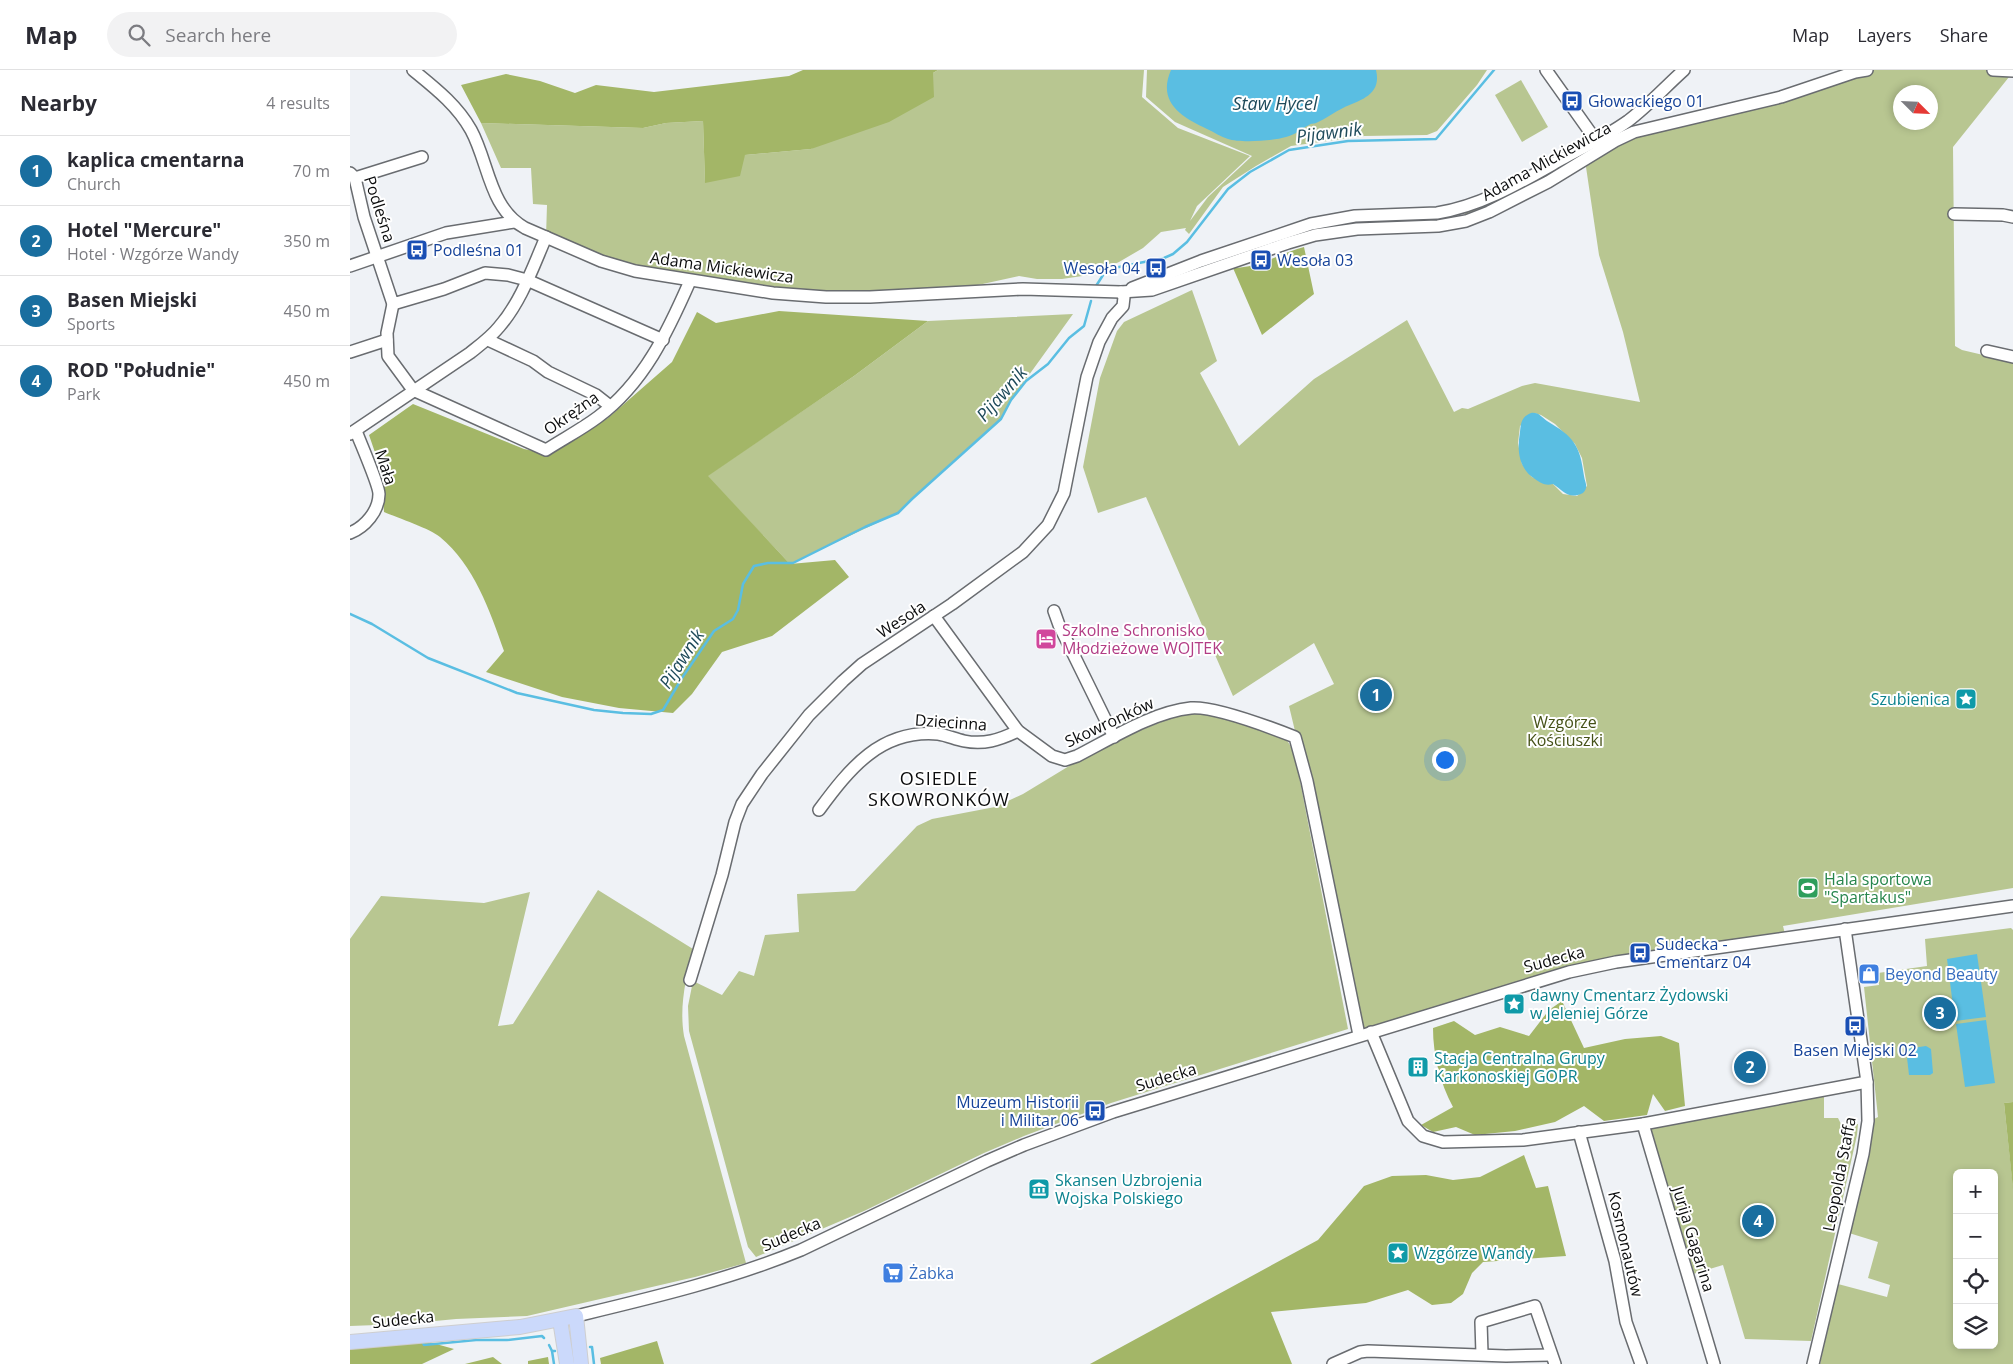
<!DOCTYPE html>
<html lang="en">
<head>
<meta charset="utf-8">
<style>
  :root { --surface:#fff; --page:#f2f2f3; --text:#2b2b33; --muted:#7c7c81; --line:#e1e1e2; --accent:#196e9f }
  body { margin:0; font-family:"Open Sans",sans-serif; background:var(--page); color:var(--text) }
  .controls { position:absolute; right:15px; bottom:15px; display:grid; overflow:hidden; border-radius:8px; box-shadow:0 2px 8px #0003 }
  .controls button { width:45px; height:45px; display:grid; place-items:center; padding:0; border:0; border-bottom:1px solid var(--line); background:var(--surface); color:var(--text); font:25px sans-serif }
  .compass { position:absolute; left:1543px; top:15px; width:45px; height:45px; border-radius:50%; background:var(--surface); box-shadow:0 2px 8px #0003; rotate:114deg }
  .you { position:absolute; left:1094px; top:689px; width:18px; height:18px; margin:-12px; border:4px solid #fff; border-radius:50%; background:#1a73e8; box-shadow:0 0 0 8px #1a73e833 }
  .badge { display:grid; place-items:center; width:32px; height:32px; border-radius:50%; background:var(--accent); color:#fff; font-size:16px; font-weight:700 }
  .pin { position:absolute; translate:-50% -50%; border:2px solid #fff; box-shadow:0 1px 5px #0006 }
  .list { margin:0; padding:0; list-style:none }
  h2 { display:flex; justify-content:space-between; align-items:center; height:65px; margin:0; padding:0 20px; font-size:21px }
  h2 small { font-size:16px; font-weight:400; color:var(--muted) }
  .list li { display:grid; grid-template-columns:32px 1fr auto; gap:15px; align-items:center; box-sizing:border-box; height:70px; padding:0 20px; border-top:1px solid var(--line) }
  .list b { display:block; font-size:19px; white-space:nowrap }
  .list p { margin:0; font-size:16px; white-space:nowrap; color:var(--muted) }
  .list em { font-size:16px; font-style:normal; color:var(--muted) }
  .icon { flex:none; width:28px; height:28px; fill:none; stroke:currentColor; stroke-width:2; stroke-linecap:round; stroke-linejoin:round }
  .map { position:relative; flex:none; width:1663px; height:1294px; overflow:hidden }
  header { display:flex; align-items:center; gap:30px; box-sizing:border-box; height:70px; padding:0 25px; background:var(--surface); border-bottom:1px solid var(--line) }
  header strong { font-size:24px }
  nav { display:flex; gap:28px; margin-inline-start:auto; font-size:18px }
  .search { width:350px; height:45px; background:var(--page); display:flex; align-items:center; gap:12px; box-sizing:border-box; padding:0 18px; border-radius:28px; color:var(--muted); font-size:19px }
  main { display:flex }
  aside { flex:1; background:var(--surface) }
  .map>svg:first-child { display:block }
  .green { fill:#b8c691; fill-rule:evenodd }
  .forest { fill:#a3b667 }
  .water { fill:#5abee2 }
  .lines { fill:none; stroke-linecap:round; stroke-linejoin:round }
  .stream { stroke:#5abee2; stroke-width:2.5 }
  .minor-casing { stroke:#696c70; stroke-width:14 }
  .major-casing { stroke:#cececf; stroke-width:16 }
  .minor { stroke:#fff; stroke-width:11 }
  .major { stroke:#cbd9fb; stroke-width:14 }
  .labels { text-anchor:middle; stroke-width:4; stroke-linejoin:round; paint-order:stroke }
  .transit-label { font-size:16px; fill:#164399; stroke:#fff; text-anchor:start }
  .street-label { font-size:16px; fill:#0b0c0d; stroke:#fff }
  .hotel-label { font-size:16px; fill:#b23c85; stroke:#fff; text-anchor:start }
  .culture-label { font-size:16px; fill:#0d838f; stroke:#fff; text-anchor:start }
  .park-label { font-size:16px; fill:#455117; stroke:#fff }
  .leisure-label { font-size:16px; fill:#27864d; stroke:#fff; text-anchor:start }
  .shop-label { font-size:16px; fill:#366cbe; stroke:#fff; text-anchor:start }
  .water-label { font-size:18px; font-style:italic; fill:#1e4a5a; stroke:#fff }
  .neighbourhood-label { font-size:18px; letter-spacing:1px; fill:#0b0c0d; stroke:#fff }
</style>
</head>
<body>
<header>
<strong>Map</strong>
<div class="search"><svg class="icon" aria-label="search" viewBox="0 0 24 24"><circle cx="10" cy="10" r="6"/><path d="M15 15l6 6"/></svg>Search here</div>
<nav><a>Map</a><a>Layers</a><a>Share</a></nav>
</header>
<main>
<aside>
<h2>Nearby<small>4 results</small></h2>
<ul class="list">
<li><span class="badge">1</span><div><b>kaplica cmentarna</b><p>Church</p></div><em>70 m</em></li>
<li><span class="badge">2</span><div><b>Hotel &quot;Mercure&quot;</b><p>Hotel · Wzgórze Wandy</p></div><em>350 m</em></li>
<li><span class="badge">3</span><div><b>Basen Miejski</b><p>Sports</p></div><em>450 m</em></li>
<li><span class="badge">4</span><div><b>ROD &quot;Południe&quot;</b><p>Park</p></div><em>450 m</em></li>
</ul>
</aside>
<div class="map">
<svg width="1663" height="1294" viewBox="0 0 1663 1294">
  <rect width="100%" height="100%" fill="#eff2f6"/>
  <g class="green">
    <polygon points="588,0 794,0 792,27 828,58 900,86 847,136 840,151 858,127 902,86 825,52 796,27 797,0 1137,0 1127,15 1087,61 1077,65 1014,66 941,76 906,96 873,117 839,164 835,160 836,158 811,162 793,178 769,192 739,205 712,209 687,209 669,206 587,224 476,227 285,201 196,167 197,135 183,134 181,98 151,98 131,53 293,58 316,53 353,51 355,112 395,85 461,79"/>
    <path d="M 1517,0 L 1640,0 L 1663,2 L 1603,77 L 1605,276 L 1612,280 L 1663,292 L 1663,818 L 1433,856 L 1436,868 L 1288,889 L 1009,965 L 957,711 L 939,636 L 984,614 L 964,573 L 883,626 L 796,427 L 748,443 L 733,397 L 750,308 L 767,261 L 774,252 L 842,220 L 867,291 L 850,303 L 889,376 L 964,309 L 1057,250 L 1104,342 L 1112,338 L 1118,339 L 1172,316 L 1185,313 L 1290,332 L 1273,262 L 1249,185 L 1236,97 L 1240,87 L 1281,69 ZM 1550,22 L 1580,22 L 1580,52 L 1550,52 ZM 1184,343 L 1191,345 L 1205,354 L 1225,374 L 1232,388 L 1237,416 L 1227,426 L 1213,424 L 1203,414 L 1182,407 L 1172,394 L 1168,373 L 1170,356 Z"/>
    <polygon points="1171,10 1198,57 1172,72 1145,25"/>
    <polygon points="1235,81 1237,85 1205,104 1116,147 1114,140"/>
    <polygon points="1095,147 1096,151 939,165 994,151"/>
    <polygon points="723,244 661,330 651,349 562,429 548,443 440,494 357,406 504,306 578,251"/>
    <path d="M 845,642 C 864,646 926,658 938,672 C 943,678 947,698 949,706 L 998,959 L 761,1033 L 674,1066 L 634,1083 L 514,1141 L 406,1187 L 398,1177 L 339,961 L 338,936 L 343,911 L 372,925 L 389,901 L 404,906 L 415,865 L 449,862 L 447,824 L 505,821 L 567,756 L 582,749 L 645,737 L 673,724 L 729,690 L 767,670 L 821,648 Z"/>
    <path d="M 248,820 L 343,879 C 336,908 329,936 334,966 L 396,1193 L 345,1207 L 177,1246 L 106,1249 L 54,1254 L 0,1256 L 0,869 L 31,826 L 134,833 L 180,822 L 148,956 L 163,954 Z"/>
    <path d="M 1661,858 L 1663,860 L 1663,1032 L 1654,1033 L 1663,1117 L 1663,1294 L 1470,1294 L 1488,1214 L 1537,1227 L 1540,1215 L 1518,1208 L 1528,1172 L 1499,1163 L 1524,1049 L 1528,1047 L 1514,917 L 1529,915 L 1528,903 L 1577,896 L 1575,869 ZM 1607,1103 L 1644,1103 L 1644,1275 L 1607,1275 Z"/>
    <polygon points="1474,1026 1474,1048 1488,1048 1492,1056 1508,1054 1507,1065 1461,1271 1395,1269 1373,1195 1343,1204 1299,1059"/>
  </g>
  <g class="forest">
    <polygon points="453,0 588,0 583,3 584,27 539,52 461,79 395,85 390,106 355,113 353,51 316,53 293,58 131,53 111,15 156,4 190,11 225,23 246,15 304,22 439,6"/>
    <path d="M 954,177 L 964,224 L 912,265 L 883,198 C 911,197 928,184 954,177 Z"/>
    <path d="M 429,241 L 578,251 L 504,306 L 358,406 L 440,494 L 485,490 L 499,507 L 422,566 L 372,582 L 342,624 L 323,643 L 269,638 L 212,627 L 136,602 L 154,581 C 140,541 124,495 90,467 C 81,459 48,448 34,442 L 31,400 L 19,365 L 63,334 L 174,379 L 199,384 L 258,348 L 322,292 L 347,242 L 366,253 Z"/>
    <path d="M 1212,931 L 1234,978 L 1275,969 L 1311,966 L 1329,973 L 1335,1036 L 1315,1041 L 1303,1024 L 1297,1045 L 1254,1051 L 1234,1036 L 1205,1052 L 1165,1061 L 1125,1065 L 1106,1057 L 1083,1062 L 1071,1055 L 1103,1037 C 1090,1013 1083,985 1083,958 L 1104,951 L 1125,965 L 1150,957 L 1179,966 L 1199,940 Z"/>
    <polygon points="1663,1032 1663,1119 1654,1033"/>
    <polygon points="1174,1085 1186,1118 1198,1116 1216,1186 1133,1192 1122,1203 1113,1224 1101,1233 1082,1235 1058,1220 1016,1233 921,1242 942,1294 740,1294 968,1170 1014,1116 1042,1106 1076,1105 1103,1110 1130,1107"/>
    <polygon points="307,1271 314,1294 251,1294 250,1288"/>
    <polygon points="79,1272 104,1279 72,1294 0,1294 0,1278"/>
    <polygon points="143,1287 152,1294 115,1294"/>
    <polygon points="198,1287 199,1294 178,1294 178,1291"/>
  </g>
  <g class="water">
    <path d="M 821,0 L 1026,0 C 1032,25 1011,30 993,38 C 984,42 976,49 966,53 C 964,54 961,53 959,55 C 951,59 945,65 936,67 C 923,71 890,73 878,69 C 871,67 864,62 857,59 C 831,47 807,32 821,0 Z"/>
    <path d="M 1181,343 C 1189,342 1191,347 1197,351 C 1224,367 1230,375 1234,406 C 1235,413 1239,417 1233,423 C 1218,430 1214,421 1203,414 C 1195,416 1191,413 1185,409 C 1168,398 1167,380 1170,362 C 1171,353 1171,347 1181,343 Z"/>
    <polygon points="1627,884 1636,947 1605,951 1597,889"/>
    <polygon points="1636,950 1645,1013 1615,1017 1606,954"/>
    <polygon points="1576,976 1581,979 1583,1003 1580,1005 1559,1005 1556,979"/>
  </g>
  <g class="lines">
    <g class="stream">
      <polyline points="746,216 755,202 764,198 814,188 823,184 837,172 878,119 900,102 939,80 998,71 1086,69 1144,0"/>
      <polyline points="0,544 22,554 78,588 167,623 244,640 273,643 301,644 313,640 332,608 364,561 383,549 388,540 393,514 404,496 418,493 443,493 515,457 548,443 562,429 651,349 661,330 676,311 698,294 719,268 734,256 741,231"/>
      <polyline points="73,1273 74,1275 126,1270 157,1270 192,1266 194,1268"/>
      <polyline points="199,1275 202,1281 205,1281"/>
      <polyline points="240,1277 242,1277 244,1294"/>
      <polyline points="202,1281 204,1294"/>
    </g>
    <g class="minor-casing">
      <g id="minor">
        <path d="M 63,0 C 85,18 107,35 121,60 C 139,93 139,138 175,158 L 251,191 L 285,201 L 423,223 L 476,227 L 520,227 L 673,219 L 771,222 L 802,220 L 938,173 L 965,165 L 1007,159 L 1088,156 L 1116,151 L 1139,142 L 1198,112 L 1265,71 L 1284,62 L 1431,27 L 1505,2 L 1517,0"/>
        <polyline points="1196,0 1240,62 1249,77"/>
        <polyline points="1643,0 1663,1"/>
        <polyline points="0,103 5,108 14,147 43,234 94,219 135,203 158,205 177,210 313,270"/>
        <polyline points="5,108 72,87"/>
        <polyline points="1604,144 1653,145 1663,147"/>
        <polyline points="0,196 96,163 164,152"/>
        <path d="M 782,218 L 851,191 L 961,154 L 1005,146 L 1087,143 C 1132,136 1173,111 1212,89 C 1234,77 1257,66 1278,51 C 1298,36 1315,17 1334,0"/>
        <path d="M 43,234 L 37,263 L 38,286 L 63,320 L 196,380 C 213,369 232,359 248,347 C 294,313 318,261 340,211"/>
        <polyline points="138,270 183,291 198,302 246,325 260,336"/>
        <polyline points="1637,281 1663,287"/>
        <polyline points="0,282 37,270"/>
        <path d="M 0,364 L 120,283 C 130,275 141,267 149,257 C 171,232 183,197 196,167"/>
        <path d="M 0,463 C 15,457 29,441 29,424 C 29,415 10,372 6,361"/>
        <polyline points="704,541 709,555 764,667"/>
        <path d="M 584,546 L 668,661 L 702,686 L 715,690 L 727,686 C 762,668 803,642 841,638 C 864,636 922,658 945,667 L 957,711 L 1009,965"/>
        <path d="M 469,740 C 500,698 531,659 588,664 C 596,665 605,669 614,671 C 634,675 649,670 668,661"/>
        <polyline points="340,910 372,805 385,752 392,734 412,704 459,645 493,611 512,594 602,534 673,482 698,455 714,423 737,307 749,272 762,248 773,236 774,227 771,222"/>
        <polyline points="1021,962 1058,1051 1073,1066 1093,1072 1173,1070 1293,1054 1517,1012"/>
        <polyline points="1293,1054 1364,1294"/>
        <polyline points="1229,1062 1265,1191 1276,1252 1291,1294"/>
        <path d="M 226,1246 C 301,1228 378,1210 451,1180 L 637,1091 L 674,1075 L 763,1042 L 1219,902 L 1266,892 L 1663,836"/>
        <polyline points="1132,1284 1131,1252 1185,1236 1205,1294"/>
        <polyline points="983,1294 1010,1282 1018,1281 1156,1286 1201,1285"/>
        <polyline points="1463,1294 1513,1084 1518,1051 1517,1012 1495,859"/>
      </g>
    </g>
    <g class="major-casing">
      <g id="major">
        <polyline points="210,1250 217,1294"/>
        <polyline points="0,1272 170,1257 226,1246 231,1294"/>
      </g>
    </g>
    <use href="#minor" class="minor"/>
    <use href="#major" class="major"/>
  </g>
  <defs>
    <g id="bus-square" transform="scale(1.125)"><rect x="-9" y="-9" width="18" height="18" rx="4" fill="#1a4fb4" stroke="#fff"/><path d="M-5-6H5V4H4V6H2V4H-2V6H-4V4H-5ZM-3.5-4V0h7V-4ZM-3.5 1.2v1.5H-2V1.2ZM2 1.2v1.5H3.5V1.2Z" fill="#fff"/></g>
    <g id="hotel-square" transform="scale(1.125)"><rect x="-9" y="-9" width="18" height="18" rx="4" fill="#d1479c" stroke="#fff"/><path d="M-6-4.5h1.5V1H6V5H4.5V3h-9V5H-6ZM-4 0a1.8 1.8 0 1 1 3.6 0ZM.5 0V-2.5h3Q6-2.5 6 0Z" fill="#fff"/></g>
    <g id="sight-square" transform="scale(1.125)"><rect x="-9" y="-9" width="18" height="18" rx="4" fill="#0f9aa8" stroke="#fff"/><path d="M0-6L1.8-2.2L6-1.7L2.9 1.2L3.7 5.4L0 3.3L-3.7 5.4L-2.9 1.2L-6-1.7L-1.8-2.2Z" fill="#fff"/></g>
    <g id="stadium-square" transform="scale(1.125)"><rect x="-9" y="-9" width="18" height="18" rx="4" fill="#2e9e5b" stroke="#fff"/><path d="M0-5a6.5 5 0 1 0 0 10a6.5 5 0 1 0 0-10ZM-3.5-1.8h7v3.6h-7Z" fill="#fff"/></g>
    <g id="shop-square" transform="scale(1.125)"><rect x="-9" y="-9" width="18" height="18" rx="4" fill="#3f7fe0" stroke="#fff"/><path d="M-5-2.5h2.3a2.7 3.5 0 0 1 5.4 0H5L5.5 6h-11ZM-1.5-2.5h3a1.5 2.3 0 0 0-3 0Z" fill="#fff"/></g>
    <g id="building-square" transform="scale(1.125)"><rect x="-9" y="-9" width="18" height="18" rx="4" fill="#0f9aa8" stroke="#fff"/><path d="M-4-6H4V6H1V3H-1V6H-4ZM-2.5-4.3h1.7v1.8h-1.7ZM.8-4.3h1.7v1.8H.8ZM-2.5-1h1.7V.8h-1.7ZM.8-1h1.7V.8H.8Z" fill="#fff"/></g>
    <g id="museum-square" transform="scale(1.125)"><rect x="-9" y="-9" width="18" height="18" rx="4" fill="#0f9aa8" stroke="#fff"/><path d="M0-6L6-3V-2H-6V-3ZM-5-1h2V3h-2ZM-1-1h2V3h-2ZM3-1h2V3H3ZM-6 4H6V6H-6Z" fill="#fff"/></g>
    <g id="supermarket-square" transform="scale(1.125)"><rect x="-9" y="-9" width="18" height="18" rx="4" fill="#3f7fe0" stroke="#fff"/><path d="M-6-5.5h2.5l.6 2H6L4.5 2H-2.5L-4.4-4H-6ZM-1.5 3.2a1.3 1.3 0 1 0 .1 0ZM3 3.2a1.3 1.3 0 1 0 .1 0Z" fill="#fff"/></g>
  </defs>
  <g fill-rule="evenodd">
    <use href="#bus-square" x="1222" y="31"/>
    <use href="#bus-square" x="67" y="180"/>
    <use href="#bus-square" x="911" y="190"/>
    <use href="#bus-square" x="806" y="198"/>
    <use href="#hotel-square" x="696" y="569"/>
    <use href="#sight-square" x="1616" y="629"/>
    <use href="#stadium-square" x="1458" y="818"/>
    <use href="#bus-square" x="1290" y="883"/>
    <use href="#shop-square" x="1519" y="904"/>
    <use href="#sight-square" x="1164" y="934"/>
    <use href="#bus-square" x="1505" y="956"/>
    <use href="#building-square" x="1068" y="997"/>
    <use href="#bus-square" x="745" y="1041"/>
    <use href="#museum-square" x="689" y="1119"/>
    <use href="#sight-square" x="1048" y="1183"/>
    <use href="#supermarket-square" x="543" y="1203"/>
  </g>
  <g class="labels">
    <g class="transit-label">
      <text x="1238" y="37">Głowackiego 01</text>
      <text x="83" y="186">Podleśna 01</text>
      <text x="927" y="196">Wesoła 03</text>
      <text x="790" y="204" text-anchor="end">Wesoła 04</text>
      <text x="1306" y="880">Sudecka -<tspan x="1306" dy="18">Cmentarz 04</tspan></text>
      <text x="1505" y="986" text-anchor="middle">Basen Miejski 02</text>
      <text x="729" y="1038" text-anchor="end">Muzeum Historii<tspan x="729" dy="18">i Militar 06</tspan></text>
    </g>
    <g class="street-label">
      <text transform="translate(1196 91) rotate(-29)" y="6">Adama Mickiewicza</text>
      <text transform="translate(30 139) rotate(72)" y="6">Podleśna</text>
      <text transform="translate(372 197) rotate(8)" y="6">Adama Mickiewicza</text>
      <text transform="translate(221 343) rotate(-35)" y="6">Okrężna</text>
      <text transform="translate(36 397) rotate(72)" y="6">Mała</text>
      <text transform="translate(551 549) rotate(-33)" y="6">Wesoła</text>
      <text transform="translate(601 652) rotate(4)" y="6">Dziecinna</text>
      <text transform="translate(759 652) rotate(-25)" y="6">Skowronków</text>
      <text transform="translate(1204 889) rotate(-15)" y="6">Sudecka</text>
      <text transform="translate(816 1007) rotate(-17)" y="6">Sudecka</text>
      <text transform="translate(1489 1104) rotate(-79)" y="6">Leopolda Staffa</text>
      <text transform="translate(441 1164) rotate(-23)" y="6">Sudecka</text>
      <text transform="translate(1344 1169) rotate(73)" y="6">Jurija Gagarina</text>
      <text transform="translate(1276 1174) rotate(77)" y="6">Kosmonautów</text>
      <text transform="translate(53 1249) rotate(-6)" y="6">Sudecka</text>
    </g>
    <g class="hotel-label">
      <text x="712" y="566">Szkolne Schronisko<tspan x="712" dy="18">Młodzieżowe WOJTEK</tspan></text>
    </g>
    <g class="culture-label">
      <text x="1600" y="635" text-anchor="end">Szubienica</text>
      <text x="1180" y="931">dawny Cmentarz Żydowski<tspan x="1180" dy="18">w Jeleniej Górze</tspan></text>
      <text x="1084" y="994">Stacja Centralna Grupy<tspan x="1084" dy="18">Karkonoskiej GOPR</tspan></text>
      <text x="705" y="1116">Skansen Uzbrojenia<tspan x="705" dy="18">Wojska Polskiego</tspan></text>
      <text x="1064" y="1189">Wzgórze Wandy</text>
    </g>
    <g class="park-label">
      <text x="1215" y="658">Wzgórze<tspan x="1215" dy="18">Kościuszki</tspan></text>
    </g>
    <g class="leisure-label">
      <text x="1474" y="815">Hala sportowa<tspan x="1474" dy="18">"Spartakus"</tspan></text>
    </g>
    <g class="shop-label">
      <text x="1535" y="910">Beyond Beauty</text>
      <text x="559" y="1209">Żabka</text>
    </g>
    <g class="water-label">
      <text x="925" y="40">Staw Hycel</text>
      <text transform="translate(979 63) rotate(-7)" y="6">Pijawnik</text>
      <text transform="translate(652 324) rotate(-49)" y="6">Pijawnik</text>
      <text transform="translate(332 589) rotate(-57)" y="6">Pijawnik</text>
    </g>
    <g class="neighbourhood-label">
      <text x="589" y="715">OSIEDLE<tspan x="589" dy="21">SKOWRONKÓW</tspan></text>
    </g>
  </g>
</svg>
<div class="controls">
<button>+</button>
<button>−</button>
<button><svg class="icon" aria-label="locate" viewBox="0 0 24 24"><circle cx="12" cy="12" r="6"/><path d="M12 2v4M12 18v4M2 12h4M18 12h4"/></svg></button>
<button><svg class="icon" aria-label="layers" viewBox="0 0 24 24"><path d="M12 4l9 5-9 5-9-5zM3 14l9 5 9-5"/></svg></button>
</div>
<svg class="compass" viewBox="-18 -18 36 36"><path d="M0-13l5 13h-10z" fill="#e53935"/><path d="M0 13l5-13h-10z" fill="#7c7c81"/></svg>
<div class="you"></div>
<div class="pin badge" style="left:1026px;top:625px">1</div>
<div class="pin badge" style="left:1400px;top:997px">2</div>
<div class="pin badge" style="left:1590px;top:943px">3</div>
<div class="pin badge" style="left:1408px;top:1151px">4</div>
</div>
</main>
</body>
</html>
